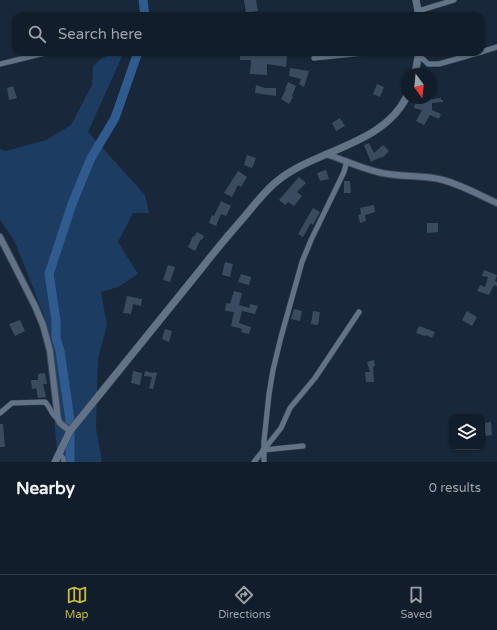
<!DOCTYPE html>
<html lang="en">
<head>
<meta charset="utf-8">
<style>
  :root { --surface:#121d2b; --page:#1b2633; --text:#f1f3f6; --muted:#9ca2a9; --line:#313b47; --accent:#c7bb3c }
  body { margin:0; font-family:"Varela Round",sans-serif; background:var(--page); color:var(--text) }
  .controls { position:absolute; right:12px; bottom:12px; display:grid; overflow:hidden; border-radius:8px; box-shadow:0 1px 3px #0004 }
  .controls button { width:36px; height:36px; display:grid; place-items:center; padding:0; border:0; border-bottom:1px solid var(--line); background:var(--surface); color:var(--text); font:20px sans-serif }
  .compass { position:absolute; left:401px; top:68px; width:36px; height:36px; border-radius:50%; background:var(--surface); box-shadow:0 1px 3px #0004; rotate:165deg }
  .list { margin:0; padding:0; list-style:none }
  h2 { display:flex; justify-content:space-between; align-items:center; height:52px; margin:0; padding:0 16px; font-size:17px }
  h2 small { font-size:13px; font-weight:400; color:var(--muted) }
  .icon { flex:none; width:22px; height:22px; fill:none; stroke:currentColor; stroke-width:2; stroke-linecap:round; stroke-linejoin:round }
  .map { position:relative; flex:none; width:497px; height:462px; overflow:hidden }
  .search { position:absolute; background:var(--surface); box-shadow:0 1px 3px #0004; left:12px; right:12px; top:12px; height:44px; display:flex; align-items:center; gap:10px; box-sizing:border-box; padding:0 14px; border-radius:12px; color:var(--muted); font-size:15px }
  .sheet { height:112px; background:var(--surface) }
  nav { display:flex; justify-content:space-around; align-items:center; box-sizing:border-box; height:56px; border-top:1px solid var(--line); background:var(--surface); font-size:11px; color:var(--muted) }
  nav a { display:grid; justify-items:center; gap:2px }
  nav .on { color:var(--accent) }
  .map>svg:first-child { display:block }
  .green { fill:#1c3c61 }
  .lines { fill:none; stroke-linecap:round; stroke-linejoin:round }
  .river { stroke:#305b8f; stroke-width:9 }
  .building { fill:#3b4b5f }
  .minor-casing { stroke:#394554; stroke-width:6 }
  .tertiary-casing { stroke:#394554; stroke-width:8 }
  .secondary-casing { stroke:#394554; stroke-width:8 }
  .minor { stroke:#627388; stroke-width:5 }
  .tertiary { stroke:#627388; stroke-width:6 }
  .secondary { stroke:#627388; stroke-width:7 }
</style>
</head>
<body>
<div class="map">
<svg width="497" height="462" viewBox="0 0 497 462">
  <rect width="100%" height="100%" fill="#182739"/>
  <polygon class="green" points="116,52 124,52 88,132 145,195 149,213 133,213 118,242 138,274 118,287 101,292 107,325 98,359 96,428 102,462 58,462 45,318 14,240 0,220 0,149 6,151 46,140 71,125 92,85 93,66 102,58"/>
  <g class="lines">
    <g class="river">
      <polyline points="143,0 145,16"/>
      <polyline points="70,462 70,420 60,351 56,338 56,320 49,274 72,204 91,158 115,118 138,52"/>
    </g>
  </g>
  <g class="building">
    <polygon points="244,0 256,0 258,11 246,13"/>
    <polygon points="250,52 282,52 282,56 287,56 286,67 267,64 267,75 250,74 251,60 240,60 240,55 250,55"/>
    <polygon points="290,68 309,71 304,87 299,84 301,79 289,76"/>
    <polygon points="288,82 296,86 292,96 293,97 289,104 281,99 286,89 285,89"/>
    <polygon points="377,84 384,87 380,97 373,94"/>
    <polygon points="256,85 265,88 276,88 276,96 255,93"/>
    <polygon points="13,86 17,98 9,100 7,88"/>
    <polygon points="416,98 425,100 425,99 434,99 441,98 441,100 443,100 443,102 432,103 432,110 441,114 439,119 430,115 424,125 416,121 422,110 414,108"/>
    <polygon points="340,118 345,126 336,131 332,123"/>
    <polygon points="369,143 374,153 383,145 389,151 382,158 381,157 371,162 364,145"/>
    <polygon points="247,155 256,158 252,168 244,165"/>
    <polygon points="326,170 329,179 320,181 317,173"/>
    <polygon points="238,171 247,177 241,187 238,185 232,197 224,193"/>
    <polygon points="299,177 306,183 297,192 302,196 294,206 288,202 285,205 279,200"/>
    <polygon points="344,181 350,181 351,193 344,193"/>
    <polygon points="221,201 231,206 226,216 221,214 216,226 209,223 212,215 214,216"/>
    <polygon points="374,205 375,212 365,215 366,221 360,223 358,215 361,214 360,208"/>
    <polygon points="313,208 320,212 313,225 311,223 303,237 298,234"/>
    <polygon points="427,223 438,223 438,232 427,233"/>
    <polygon points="197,232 204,236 202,240 201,239 195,251 188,247 193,236 194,237"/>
    <polygon points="225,262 233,264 230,277 222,275"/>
    <polygon points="168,265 175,267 170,282 163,280"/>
    <polygon points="484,270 497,275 495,281 497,282 497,286 494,285 489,295 477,291 480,285 485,287 488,277 482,276"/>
    <polygon points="241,274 251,277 249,285 238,282"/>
    <polygon points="234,291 242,293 239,305 249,308 250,304 258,306 255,314 242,311 239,323 251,327 249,334 241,332 242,329 231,326 234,312 225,311 226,303 230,304"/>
    <polygon points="127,296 142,299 141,306 133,304 131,314 123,313"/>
    <polygon points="294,309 302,311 300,321 291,319"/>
    <polygon points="313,311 320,312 318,325 311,324"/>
    <polygon points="467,311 477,317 472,326 462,320"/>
    <polygon points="20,320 25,331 15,336 9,324"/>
    <polygon points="419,326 435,332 432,338 426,335 425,336 416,333"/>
    <polygon points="165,329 172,331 169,342 162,339"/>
    <polygon points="374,360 375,366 373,367 374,382 366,382 365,372 370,372 367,362"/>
    <polygon points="133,371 142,373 140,385 131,383"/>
    <polygon points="145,371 153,373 154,372 157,373 153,389 149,388 152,377 144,376"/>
    <polygon points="45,373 47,384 43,384 46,397 38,398 36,388 32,389 31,380 38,380 38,374"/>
    <polygon points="491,422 492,435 486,436 483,423"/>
    <polygon points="0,424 3,424 5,447 0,447"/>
  </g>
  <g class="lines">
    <g class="minor-casing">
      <g id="minor">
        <polyline points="418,11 454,0"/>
        <polyline points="481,52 497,47"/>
        <polyline points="419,57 423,59 428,64 439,64 481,52"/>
        <polyline points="314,58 372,52"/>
        <polyline points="0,64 49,52"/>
        <path d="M 0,413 L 12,403 L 45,402 C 51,407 50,414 58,419"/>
        <polyline points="263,450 303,446"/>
        <polyline points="59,453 63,458 64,462"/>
        <polyline points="254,462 281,428 290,408 315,378 359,312"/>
        <polyline points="264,462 264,441 269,394 273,370 281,337 302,262 311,240 344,172 347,161"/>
      </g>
    </g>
    <g class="tertiary-casing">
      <g id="tertiary">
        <path d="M 326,154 C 347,161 367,171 388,174 C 406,177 425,175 443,180 C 462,185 479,195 497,203"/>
        <polyline points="0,237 35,306 43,325 50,351 58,419 60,423 70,431"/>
      </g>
    </g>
    <g class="secondary-casing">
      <g id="secondary">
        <polyline points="416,0 419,16"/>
        <polyline points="415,74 419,52"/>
        <path d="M 55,462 L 70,431 C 114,377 157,323 201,269 C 215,251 230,233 245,216 C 255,204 264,192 276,182 C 315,149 383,146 407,96"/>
      </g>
    </g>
    <use href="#minor" class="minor"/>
    <use href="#tertiary" class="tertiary"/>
    <use href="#secondary" class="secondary"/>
  </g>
</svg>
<div class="controls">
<button><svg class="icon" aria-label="layers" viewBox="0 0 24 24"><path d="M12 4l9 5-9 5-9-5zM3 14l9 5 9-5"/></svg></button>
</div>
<svg class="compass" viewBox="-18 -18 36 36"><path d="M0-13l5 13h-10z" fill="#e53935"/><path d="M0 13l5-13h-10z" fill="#9ca2a9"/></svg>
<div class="search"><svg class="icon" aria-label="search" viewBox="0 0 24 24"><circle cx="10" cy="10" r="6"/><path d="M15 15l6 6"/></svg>Search here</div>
</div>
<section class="sheet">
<h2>Nearby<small>0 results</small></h2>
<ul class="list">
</ul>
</section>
<nav>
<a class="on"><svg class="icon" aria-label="map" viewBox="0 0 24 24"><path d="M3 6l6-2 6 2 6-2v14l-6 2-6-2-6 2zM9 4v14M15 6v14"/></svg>Map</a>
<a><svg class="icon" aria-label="directions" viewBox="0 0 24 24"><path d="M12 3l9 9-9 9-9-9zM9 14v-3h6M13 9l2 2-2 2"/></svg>Directions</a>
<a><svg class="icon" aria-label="saved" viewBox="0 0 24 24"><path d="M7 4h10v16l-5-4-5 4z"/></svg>Saved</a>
</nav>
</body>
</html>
